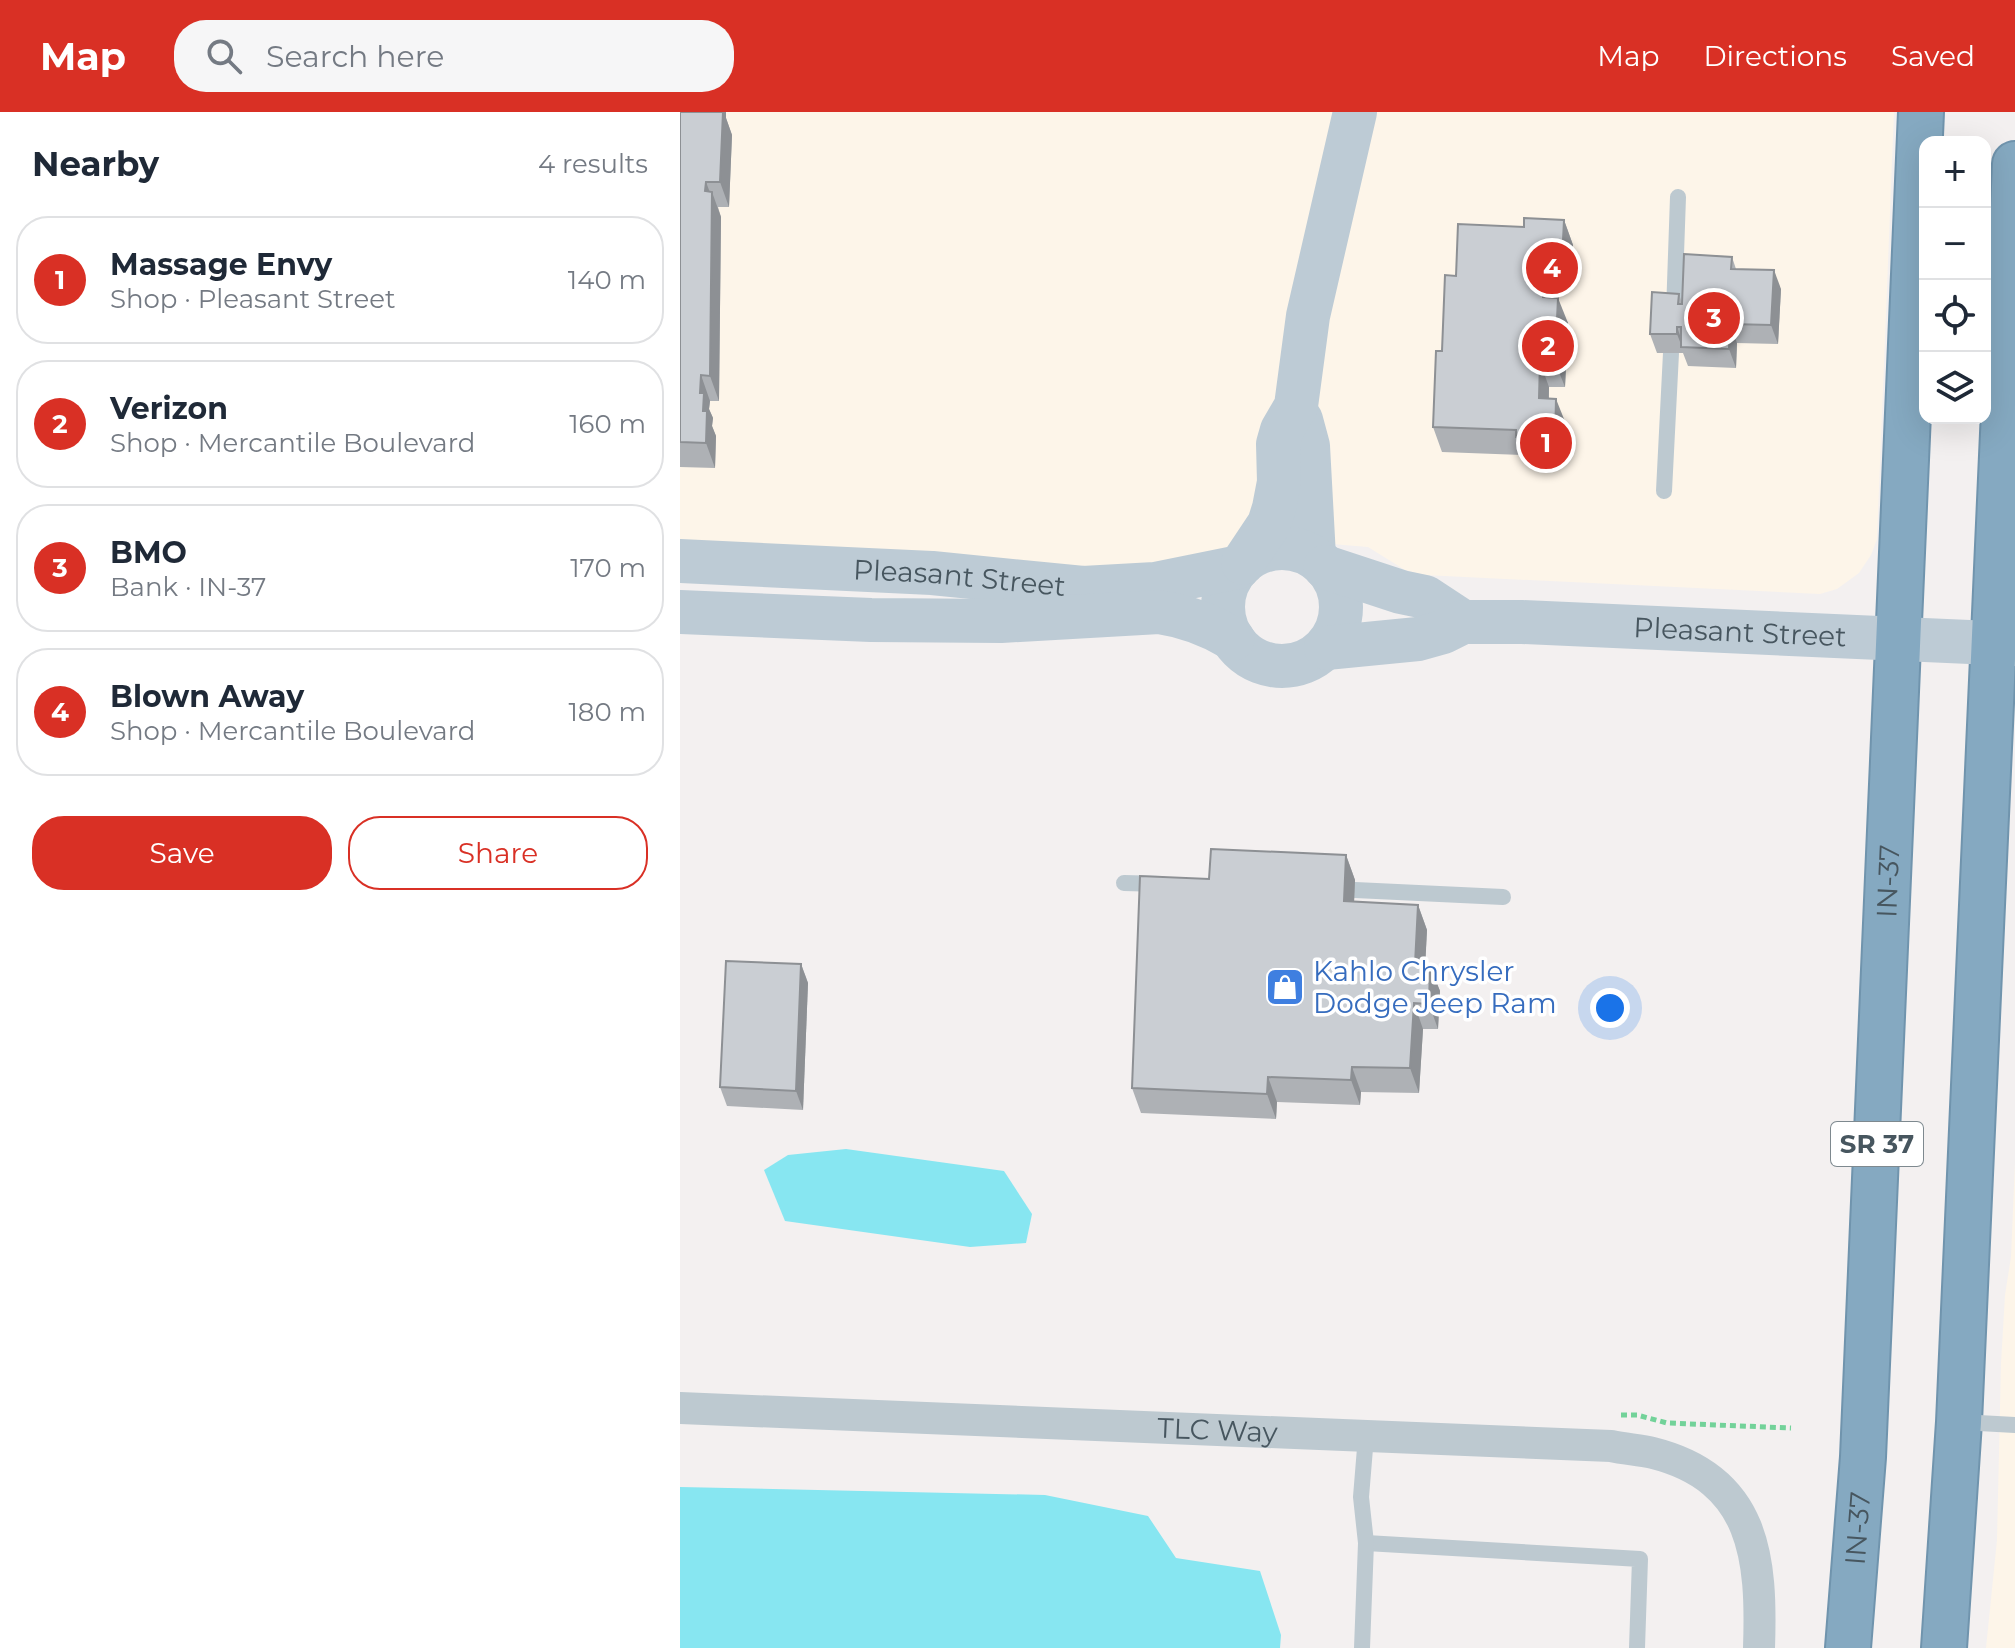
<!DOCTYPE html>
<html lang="en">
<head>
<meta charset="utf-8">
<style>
  :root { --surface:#fff; --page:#f6f6f7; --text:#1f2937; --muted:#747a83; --line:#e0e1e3; --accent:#d93025 }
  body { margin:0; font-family:Montserrat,sans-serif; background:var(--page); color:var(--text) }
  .controls { position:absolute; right:24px; top:24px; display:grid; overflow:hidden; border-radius:16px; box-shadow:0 8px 32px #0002 }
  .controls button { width:72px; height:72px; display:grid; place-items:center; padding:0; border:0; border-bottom:2px solid var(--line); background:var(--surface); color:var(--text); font:40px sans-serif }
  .you { position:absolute; left:930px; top:896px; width:28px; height:28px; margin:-20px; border:6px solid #fff; border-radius:50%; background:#1a73e8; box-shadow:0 0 0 12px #1a73e833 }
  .badge { display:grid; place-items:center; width:52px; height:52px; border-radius:50%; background:var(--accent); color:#fff; font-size:26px; font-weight:700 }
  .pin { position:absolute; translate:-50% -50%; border:4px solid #fff; box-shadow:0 2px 8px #0006 }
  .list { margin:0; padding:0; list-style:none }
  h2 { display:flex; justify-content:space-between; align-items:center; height:104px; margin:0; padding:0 32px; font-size:34px }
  h2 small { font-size:26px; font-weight:400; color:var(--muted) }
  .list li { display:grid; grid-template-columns:52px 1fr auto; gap:24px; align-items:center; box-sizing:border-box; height:128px; margin:0 16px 16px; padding:0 16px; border:2px solid var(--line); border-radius:32px }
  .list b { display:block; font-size:30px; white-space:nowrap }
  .list p { margin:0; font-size:26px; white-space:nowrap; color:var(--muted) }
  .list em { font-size:26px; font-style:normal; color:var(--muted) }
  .actions { display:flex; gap:16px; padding:24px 32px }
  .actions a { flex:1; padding:18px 0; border:2px solid var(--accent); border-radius:32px; text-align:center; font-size:28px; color:var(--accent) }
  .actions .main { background:var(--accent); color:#fff }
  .icon { flex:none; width:44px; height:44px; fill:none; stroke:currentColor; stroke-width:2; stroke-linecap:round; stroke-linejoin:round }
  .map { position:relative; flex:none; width:1335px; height:1536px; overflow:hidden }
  header { display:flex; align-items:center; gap:48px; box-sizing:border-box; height:112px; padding:0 40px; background:var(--accent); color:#fff }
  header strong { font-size:38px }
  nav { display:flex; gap:44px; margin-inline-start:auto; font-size:28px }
  .search { width:560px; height:72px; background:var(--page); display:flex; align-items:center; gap:20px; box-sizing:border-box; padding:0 28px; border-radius:32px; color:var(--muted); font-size:30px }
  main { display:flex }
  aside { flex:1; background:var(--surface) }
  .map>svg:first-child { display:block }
  .commercial { fill:#fdf5e9 }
  .water { fill:#87e6f1 }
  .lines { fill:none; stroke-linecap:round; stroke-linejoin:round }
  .highway-casing { stroke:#7094ad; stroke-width:48 }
  .path { stroke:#72d299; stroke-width:5; stroke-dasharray:6 4; stroke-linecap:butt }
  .lane { stroke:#bdc9d0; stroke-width:16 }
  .street { stroke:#bdc9d0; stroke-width:32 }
  .secondary { stroke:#bdcbd5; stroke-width:44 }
  .highway { stroke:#85a9c1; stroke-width:44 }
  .wall { fill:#aeb1b5 }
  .shaded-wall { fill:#8d9094 }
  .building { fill:#caced3; stroke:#8d9094; stroke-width:2 }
  .labels { text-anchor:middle; stroke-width:7; stroke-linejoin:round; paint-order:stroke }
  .shield { fill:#fff; stroke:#7e898f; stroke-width:2 }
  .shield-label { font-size:26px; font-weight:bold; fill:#47565f }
  .street-label { font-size:28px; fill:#47565f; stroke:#fff }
  .shop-label { font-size:28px; fill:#366cbe; stroke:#fff; text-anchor:start }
</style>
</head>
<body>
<header>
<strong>Map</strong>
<div class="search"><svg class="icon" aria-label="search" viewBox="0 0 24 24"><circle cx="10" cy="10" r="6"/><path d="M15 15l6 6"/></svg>Search here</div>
<nav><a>Map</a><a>Directions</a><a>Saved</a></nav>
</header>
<main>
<aside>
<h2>Nearby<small>4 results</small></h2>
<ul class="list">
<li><span class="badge">1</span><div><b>Massage Envy</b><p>Shop · Pleasant Street</p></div><em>140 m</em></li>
<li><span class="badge">2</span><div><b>Verizon</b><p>Shop · Mercantile Boulevard</p></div><em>160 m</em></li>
<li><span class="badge">3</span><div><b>BMO</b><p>Bank · IN-37</p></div><em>170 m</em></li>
<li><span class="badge">4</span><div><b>Blown Away</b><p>Shop · Mercantile Boulevard</p></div><em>180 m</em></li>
</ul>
<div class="actions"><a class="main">Save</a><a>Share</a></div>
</aside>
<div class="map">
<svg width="1335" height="1536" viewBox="0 0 1335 1536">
  <rect width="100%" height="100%" fill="#f3f0f0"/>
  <g class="commercial">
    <polygon points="0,0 1214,0 1197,427 1191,443 1179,461 1157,477 1140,482 744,463 725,458 688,435 603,428 476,461 0,433"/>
    <polygon points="1335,1050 1335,1536 1306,1536 1317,1428 1321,1251 1325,1183 1331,1145"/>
  </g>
  <g class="water">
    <polygon points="166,1037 324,1059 352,1102 346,1131 290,1135 105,1109 84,1058 108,1043"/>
    <polygon points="0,1375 365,1383 468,1404 496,1446 580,1459 601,1523 600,1536 0,1536"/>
  </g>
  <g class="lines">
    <g class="highway-casing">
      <g id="highway">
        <path id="s4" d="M 1168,1536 L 1183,1345 L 1241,0"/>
        <polyline points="1264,1536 1279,1310 1335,52"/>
      </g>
    </g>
    <polyline class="path" points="941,1303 957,1303 987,1311 1111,1316"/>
    <g class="lane">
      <polyline points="994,200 998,85"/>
      <polyline points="984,379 991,241"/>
      <polyline points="444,771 482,772"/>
      <polyline points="675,778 823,785"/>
      <polyline points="1281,1310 1335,1313"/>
      <polyline points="686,1431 960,1447 957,1536"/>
      <polyline points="682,1536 686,1431 681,1385 686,1324"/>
    </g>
    <path class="street" id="s1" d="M 0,1296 L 931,1334 C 945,1337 960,1338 973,1341 C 1076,1367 1082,1447 1079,1536"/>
    <g class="secondary">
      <polyline points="621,308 628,334 634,445"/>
      <circle cx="602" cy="495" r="59"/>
      <path id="s2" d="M 0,449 L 252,461 L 403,476 L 475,472 L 559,455"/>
      <polyline points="563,451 589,412 594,396 599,370 598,332 602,318 616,294 628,204 675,0"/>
      <polyline points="645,455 721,480 745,485 783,510"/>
      <path d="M 0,500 L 191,508 L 321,509 L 479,500 C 506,504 530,513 553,527"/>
      <path id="s3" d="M 646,536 L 738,527 L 763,520 L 783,510 L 842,510 L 1335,532"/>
    </g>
    <use href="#highway" class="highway"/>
  </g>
  <g class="wall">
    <polygon points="0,0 46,0 46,6 52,23 49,95 38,95 41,105 39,289 30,289 29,297 33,306 32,314 36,324 35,356 0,355"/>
    <polygon points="884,108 893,133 891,174 874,173 873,185 888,211 885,275 869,275 869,286 886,312 884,352 845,350 842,343 762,340 753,315 762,239 776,164 844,115"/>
    <polygon points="1052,145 1056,157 1101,177 1098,232 1057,231 1056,256 1008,254 1003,241 977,241 970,222 999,182 1002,191"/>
    <polygon points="666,743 675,768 674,790 738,793 747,818 745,853 750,854 760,879 758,917 743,917 739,981 681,980 680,993 597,990 596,1007 461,1001 452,976 529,767"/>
    <polygon points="121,852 128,871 123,998 47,994 40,975"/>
  </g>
  <g class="shaded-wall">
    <polygon points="37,0 46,0 46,6 52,23 49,95 40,70"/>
    <polygon points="26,70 32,86 32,80 41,105 39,289 30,264 25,79"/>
    <polygon points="884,108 893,133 891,174 882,149"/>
    <polygon points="865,148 874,173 872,210 863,185"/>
    <polygon points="1094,158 1101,177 1098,232 1091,213"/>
    <polygon points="878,186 888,211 885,275 875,250"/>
    <polygon points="1050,212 1057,231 1056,256 1049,237"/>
    <polygon points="997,215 1004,234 1002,235 997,222"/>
    <polygon points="860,250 869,275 868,311 859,286"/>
    <polygon points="21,263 30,289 29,297 33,306 32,314 36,324 35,356 26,331 20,281"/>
    <polygon points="876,287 886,312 884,352 875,327"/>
    <polygon points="666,743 675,768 673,815 664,789"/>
    <polygon points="738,793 747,818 744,877 735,852"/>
    <polygon points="121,852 128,871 123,998 116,979"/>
    <polygon points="750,854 760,879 758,917 749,892"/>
    <polygon points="734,891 743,917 739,981 730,956"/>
    <polygon points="672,955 681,980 680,993 671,968"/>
    <polygon points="588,965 597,990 596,1007 587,982"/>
  </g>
  <g class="building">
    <polygon points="0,0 43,0 40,70 26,70 25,79 32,80 30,264 21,263 20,281 24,281 23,299 27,299 26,331 0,330"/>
    <polygon points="844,106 884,108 882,149 865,148 863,185 878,186 875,250 860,250 859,286 876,287 875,327 836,325 836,318 753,315 756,239 762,239 765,163 776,164 778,112 844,115"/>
    <polygon points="1004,142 1052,145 1051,157 1094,158 1091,213 1050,212 1049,237 1001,235 1001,215 997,215 997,222 970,222 972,180 999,182 998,192 1002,192"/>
    <polygon points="531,737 666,743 664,789 738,793 735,852 750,854 749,892 734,891 730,956 672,955 671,968 588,965 587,982 452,976 460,764 529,767"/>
    <polygon points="46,849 121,852 116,979 40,975"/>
  </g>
  <defs>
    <g id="shop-square" transform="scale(2)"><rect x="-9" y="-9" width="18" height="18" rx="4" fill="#3f7fe0" stroke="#fff"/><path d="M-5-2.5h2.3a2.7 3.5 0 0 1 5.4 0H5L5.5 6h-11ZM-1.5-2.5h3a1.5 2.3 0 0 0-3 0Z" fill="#fff"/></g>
  </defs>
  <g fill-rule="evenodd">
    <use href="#shop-square" x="605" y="875"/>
  </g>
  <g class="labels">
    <rect class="shield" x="1151" y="1010" width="92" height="44" rx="6"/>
    <g class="shield-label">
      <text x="1197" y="1041">SR 37</text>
    </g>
    <g class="street-label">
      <text dy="10" stroke="none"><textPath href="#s2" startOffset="280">Pleasant Street</textPath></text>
      <text dy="10" stroke="none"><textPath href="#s3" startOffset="418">Pleasant Street</textPath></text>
      <text dy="10" stroke="none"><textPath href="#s4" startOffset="768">IN-37</textPath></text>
      <text dy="10" stroke="none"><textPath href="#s1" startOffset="538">TLC Way</textPath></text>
      <text dy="10" stroke="none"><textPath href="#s4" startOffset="120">IN-37</textPath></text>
    </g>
    <g class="shop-label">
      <text x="633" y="869">Kahlo Chrysler<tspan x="633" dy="32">Dodge Jeep Ram</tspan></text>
    </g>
  </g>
</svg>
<div class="controls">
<button>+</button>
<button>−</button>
<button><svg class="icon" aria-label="locate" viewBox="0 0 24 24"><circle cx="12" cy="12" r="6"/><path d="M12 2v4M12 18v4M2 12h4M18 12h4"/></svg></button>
<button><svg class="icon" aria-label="layers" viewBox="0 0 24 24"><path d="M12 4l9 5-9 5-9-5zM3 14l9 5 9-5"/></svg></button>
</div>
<div class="you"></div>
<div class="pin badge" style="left:866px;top:331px">1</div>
<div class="pin badge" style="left:868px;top:234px">2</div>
<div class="pin badge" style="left:1034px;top:206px">3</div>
<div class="pin badge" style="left:872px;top:156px">4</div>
</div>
</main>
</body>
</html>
